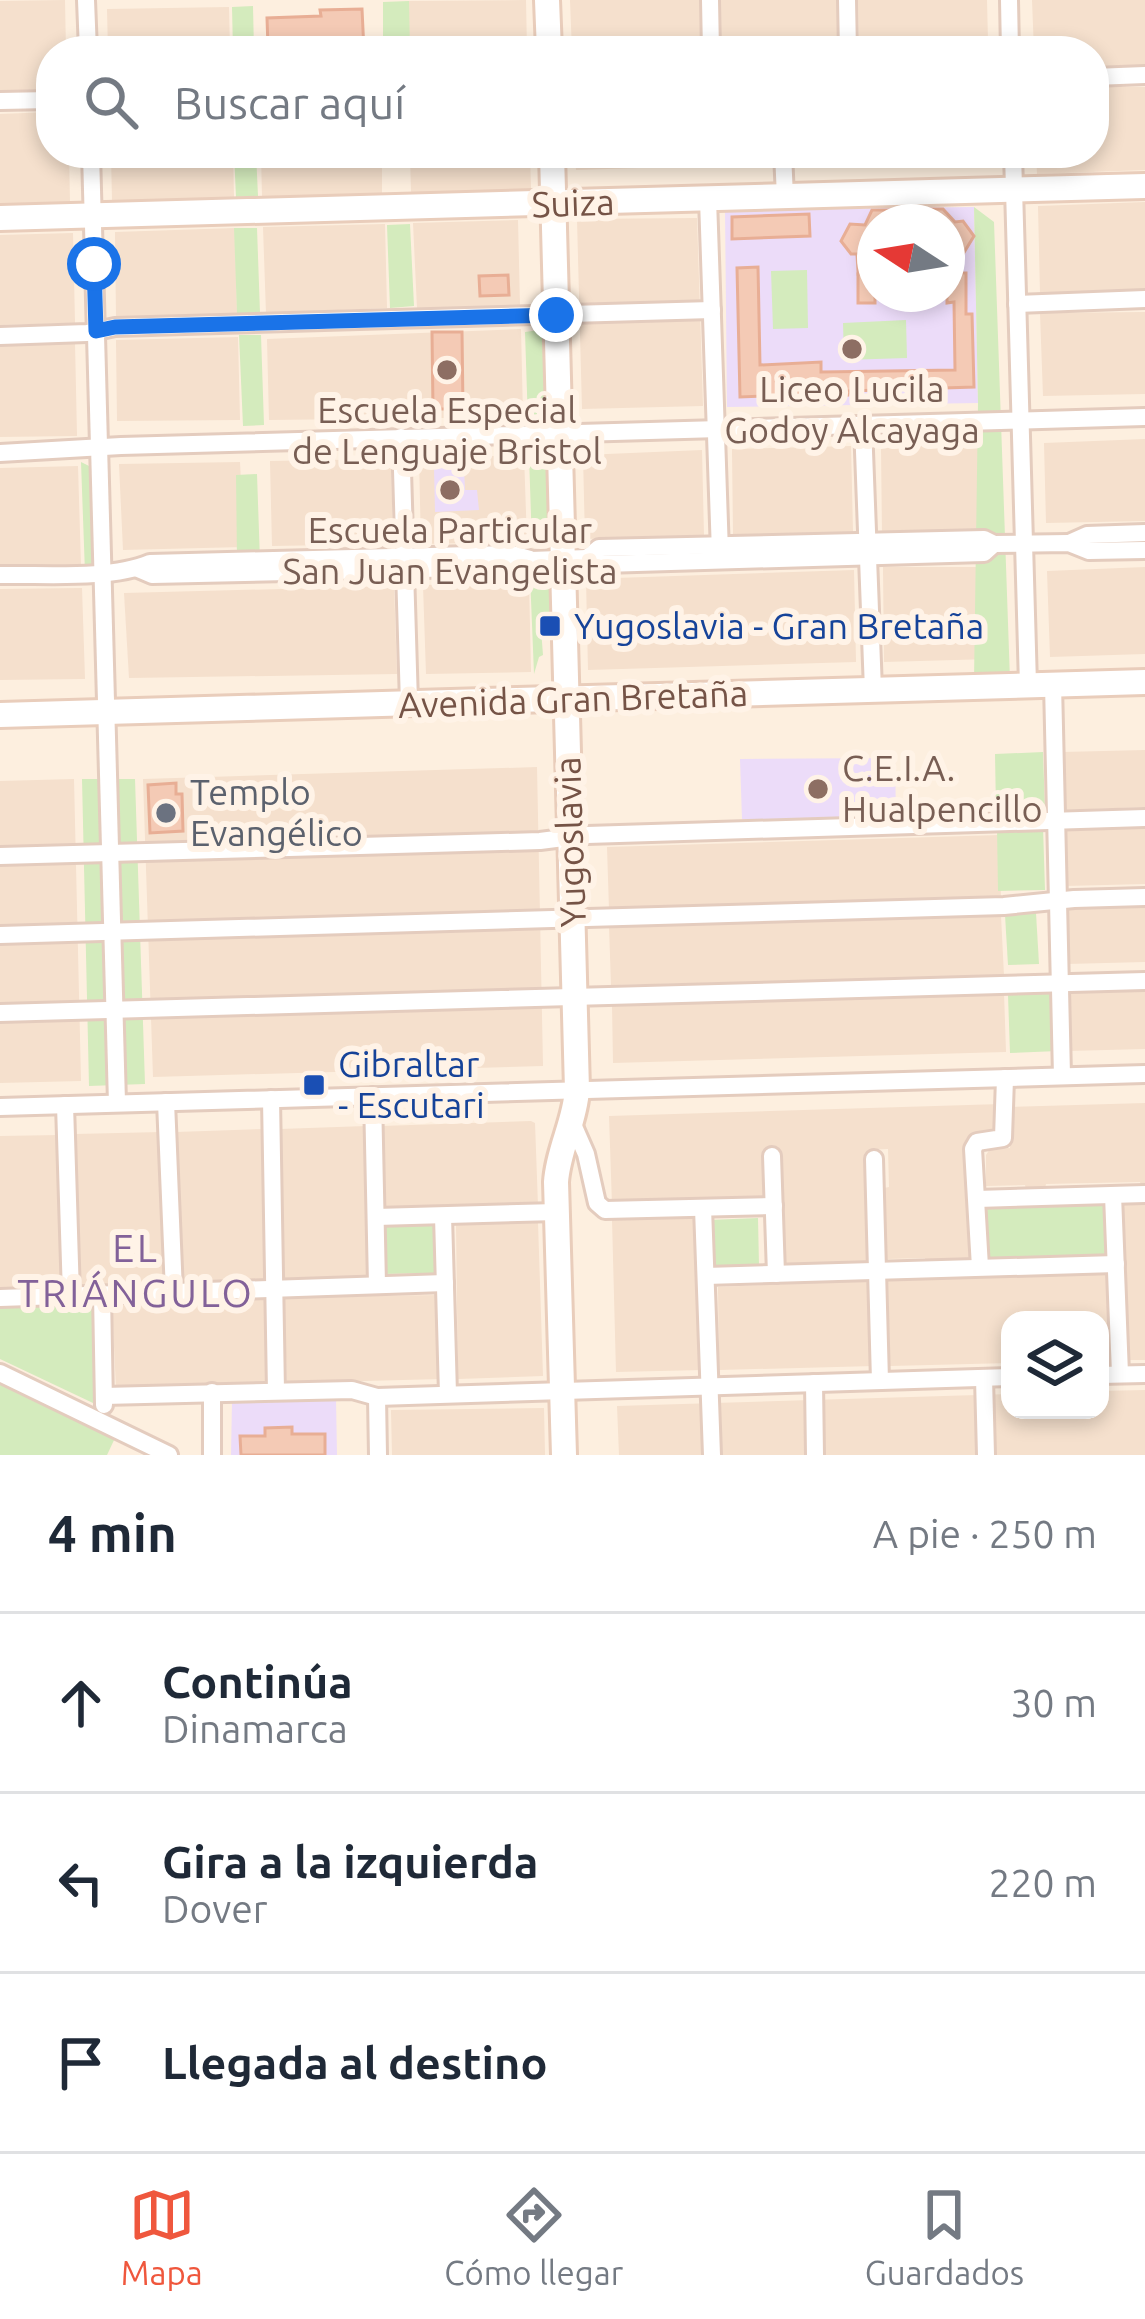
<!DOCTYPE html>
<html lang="es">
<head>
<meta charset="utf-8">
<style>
  :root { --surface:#fff; --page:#f6f6f7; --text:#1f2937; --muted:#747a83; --line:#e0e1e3; --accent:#ef573d }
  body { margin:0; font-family:Ubuntu,sans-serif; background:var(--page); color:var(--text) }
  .controls { position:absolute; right:36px; bottom:36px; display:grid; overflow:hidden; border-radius:24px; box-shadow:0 6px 18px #0003 }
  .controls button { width:108px; height:108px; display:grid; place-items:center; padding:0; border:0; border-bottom:3px solid var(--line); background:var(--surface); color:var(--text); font:60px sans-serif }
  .compass { position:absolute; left:857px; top:204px; width:108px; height:108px; border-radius:50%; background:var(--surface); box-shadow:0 6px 18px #0003; rotate:282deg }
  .stop { position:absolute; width:36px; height:36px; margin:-27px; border:9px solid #1a73e8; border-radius:50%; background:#fff }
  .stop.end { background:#1a73e8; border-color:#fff; box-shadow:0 3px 12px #0008 }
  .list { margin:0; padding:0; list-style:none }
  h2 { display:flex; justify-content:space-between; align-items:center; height:156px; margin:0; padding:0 48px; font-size:51px }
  h2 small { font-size:39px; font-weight:400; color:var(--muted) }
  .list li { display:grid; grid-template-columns:78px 1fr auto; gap:36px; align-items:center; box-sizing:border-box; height:180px; padding:0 48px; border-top:3px solid var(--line) }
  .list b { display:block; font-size:45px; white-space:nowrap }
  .list p { margin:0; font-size:39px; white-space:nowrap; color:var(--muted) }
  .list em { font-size:39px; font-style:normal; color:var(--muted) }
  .icon { flex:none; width:66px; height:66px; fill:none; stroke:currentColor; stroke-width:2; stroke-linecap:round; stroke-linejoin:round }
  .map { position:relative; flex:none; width:1145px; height:1455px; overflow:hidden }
  .search { position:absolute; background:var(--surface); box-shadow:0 6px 18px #0003; left:36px; right:36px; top:36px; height:132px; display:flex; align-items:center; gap:30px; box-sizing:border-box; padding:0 42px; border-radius:48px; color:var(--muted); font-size:45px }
  .sheet { height:696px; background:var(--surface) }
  nav { display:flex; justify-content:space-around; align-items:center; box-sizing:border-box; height:168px; border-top:3px solid var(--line); background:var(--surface); font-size:33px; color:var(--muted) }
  nav a { display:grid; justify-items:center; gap:6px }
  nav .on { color:var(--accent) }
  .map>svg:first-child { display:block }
  .residential { fill:#f5e0cd }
  .education { fill:#ecdcf9; fill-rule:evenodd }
  .green { fill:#d4ebbd }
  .building { fill:#f4cab5; stroke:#e8ae95; stroke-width:3 }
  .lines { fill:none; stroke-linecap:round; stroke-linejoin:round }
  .street-casing { stroke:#e4ccbe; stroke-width:22 }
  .secondary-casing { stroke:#e9cdbb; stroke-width:30 }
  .street { stroke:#fff; stroke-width:16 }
  .secondary { stroke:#fff; stroke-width:24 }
  .route { stroke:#1a73e8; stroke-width:15 }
  .education-dot { fill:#8d6e63; stroke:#fff3e7; stroke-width:4.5 }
  .transit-dot { fill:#1a4fb4; stroke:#fff3e7; stroke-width:4.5 }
  .worship-dot { fill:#6b7280; stroke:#fff3e7; stroke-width:4.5 }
  .labels { text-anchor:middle; stroke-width:12; stroke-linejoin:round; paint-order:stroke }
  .street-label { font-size:36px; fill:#755346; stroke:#fff3e7 }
  .education-label { font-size:36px; fill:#785e54; stroke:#fff3e7 }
  .transit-label { font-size:36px; fill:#164399; stroke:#fff3e7; text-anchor:start }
  .worship-label { font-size:36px; fill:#5b616d; stroke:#fff3e7; text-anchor:start }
  .neighbourhood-label { font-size:39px; letter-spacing:3px; fill:#826199; stroke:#fff3e7 }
</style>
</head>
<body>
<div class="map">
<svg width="1145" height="1455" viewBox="0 0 1145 1455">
  <rect width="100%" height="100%" fill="#fdefdf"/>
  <g class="residential">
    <polygon points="65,0 66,51 51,51 51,93 0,94 0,1"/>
    <polygon points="526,0 527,51 408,51 407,1"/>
    <polygon points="570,0 703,0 703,48 572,51"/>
    <polygon points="720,0 841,0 842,43 781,44 781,51 721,51"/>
    <polygon points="858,0 987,0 988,41 920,43 919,51 859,51"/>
    <polygon points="1032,0 1145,0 1145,66 1094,68 1094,51 1034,51"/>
    <polygon points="229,7 230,51 108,51 107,9"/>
    <polygon points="1094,87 1145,87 1145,170 1037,174 1036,153 1094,153"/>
    <polygon points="51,112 51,153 69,153 70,202 0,204 0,114"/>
    <polygon points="111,153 233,153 234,198 112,201"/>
    <polygon points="261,153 382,153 382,194 262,197"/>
    <polygon points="410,153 530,153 531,189 411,193"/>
    <polygon points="575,153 766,153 766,164 576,170"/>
    <polygon points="802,153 990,153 991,157 802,163"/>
    <polygon points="1145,202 1145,290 1040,293 1038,206"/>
    <polygon points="697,218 703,406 582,409 577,219"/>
    <polygon points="518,220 520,306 417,308 413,223"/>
    <polygon points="385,224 387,308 266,313 263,227"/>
    <polygon points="235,228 237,314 116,317 115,232"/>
    <polygon points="73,233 75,323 0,325 0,235"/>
    <polygon points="1145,312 1145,394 1043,396 1040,313"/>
    <polygon points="521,329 523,417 269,420 267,339"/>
    <polygon points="238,337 240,420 117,421 116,340"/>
    <polygon points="75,343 77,436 0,437 0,345"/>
    <polygon points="1145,439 1145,521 1046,523 1044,443"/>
    <polygon points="984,443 987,534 882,536 881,445"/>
    <polygon points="851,446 853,532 733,535 732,449"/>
    <polygon points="702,450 704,536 585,539 583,455"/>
    <polygon points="524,455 527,542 421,544 419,458"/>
    <polygon points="391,459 393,544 272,546 270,461"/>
    <polygon points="240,462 244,547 123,550 119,464"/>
    <polygon points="78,466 81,567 0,568 0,468"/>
    <polygon points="883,567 988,567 991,659 884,662"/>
    <polygon points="1145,567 1145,654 1050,657 1047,571"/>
    <polygon points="854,570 856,662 588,670 586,579"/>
    <polygon points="529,582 531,672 426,674 423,585"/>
    <polygon points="394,586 397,674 129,678 124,593"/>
    <polygon points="82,588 85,679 0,680 0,589"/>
    <polygon points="1145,750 1145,807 1064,810 1062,752"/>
    <polygon points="537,767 543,1066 153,1077 143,779"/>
    <polygon points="74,779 81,1081 0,1083 0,781"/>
    <polygon points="1145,827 1145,884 1065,886 1064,829"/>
    <polygon points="999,835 1001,900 609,909 607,847"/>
    <polygon points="1145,906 1145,962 1067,964 1066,909"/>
    <polygon points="1001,916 1004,976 611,985 609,926"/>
    <polygon points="1145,991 1145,1049 1068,1051 1067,993"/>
    <polygon points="1004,993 1006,1052 613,1063 612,1004"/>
    <polygon points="1145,1103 1145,1187 1141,1187 1140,1182 1046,1184 1045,1189 1026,1190 1025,1185 986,1186 986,1155 990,1149 1010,1148 1010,1107"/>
    <polygon points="1001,1104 1001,1137 969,1139 974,1262 926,1263 925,1258 887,1259 884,1188 889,1187 888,1149 867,1150 869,1264 785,1265 781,1154 766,1154 766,1200 612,1205 609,1116"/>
    <polygon points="531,1121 535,1123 538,1206 383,1209 381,1126"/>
    <polygon points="366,1126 370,1279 284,1279 280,1129"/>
    <polygon points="265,1129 269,1282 182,1285 176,1132"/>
    <polygon points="161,1132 166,1285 79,1288 75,1134"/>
    <polygon points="59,1135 64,1288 0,1290 0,1136"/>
    <polygon points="1123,1204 1145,1204 1145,1360 1125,1360"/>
    <polygon points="699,1217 702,1370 616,1372 612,1219"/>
    <polygon points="538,1223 543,1376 458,1379 456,1224"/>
    <polygon points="1109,1273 1112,1360 1100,1361 1100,1320 1010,1320 1010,1363 890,1366 888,1281"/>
    <polygon points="872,1280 874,1366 719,1370 718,1287"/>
    <polygon points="440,1295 442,1379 287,1383 284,1297"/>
    <polygon points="269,1298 272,1383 116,1388 112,1303"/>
    <polygon points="1145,1390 1145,1455 619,1455 617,1406 1010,1394 1010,1410 1100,1410 1100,1391"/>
    <polygon points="544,1408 545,1455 392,1455 391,1410"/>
  </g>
  <g class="education">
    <path d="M 974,207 L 978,403 L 727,407 L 725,210 ZM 875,222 L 947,222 L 947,294 L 875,294 Z"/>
    <polygon points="464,467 465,490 477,490 479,510 435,512 434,468"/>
    <polygon points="895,758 896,819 742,819 740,759"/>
    <polygon points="336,1399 337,1455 231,1455 232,1401"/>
  </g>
  <g class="green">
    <polygon points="409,1 410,51 383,51 383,2"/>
    <polygon points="253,6 254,51 233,51 232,7"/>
    <polygon points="234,153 256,153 258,196 236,197"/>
    <polygon points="974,207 994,222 1010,680 974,681 978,403"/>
    <polygon points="410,224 414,306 390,308 387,225"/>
    <polygon points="234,228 257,228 260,313 237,314"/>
    <polygon points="807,270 808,328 773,329 771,271"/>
    <polygon points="906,320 907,358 844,360 843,323"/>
    <polygon points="546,329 548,416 543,422 528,423 525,332"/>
    <polygon points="239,335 261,335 264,425 243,426"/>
    <polygon points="529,455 546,455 548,460 551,546 532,546"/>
    <polygon points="81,462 91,467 94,567 85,573"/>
    <polygon points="257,474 260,561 237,561 236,475"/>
    <polygon points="544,574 548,578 552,628 541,629 543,655 539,657 534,674 530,575"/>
    <polygon points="1043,752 1045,809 996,810 995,754"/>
    <polygon points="82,779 135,779 145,1084 89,1086"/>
    <polygon points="1043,827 1045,890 998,891 997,829"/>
    <polygon points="1036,913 1039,964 1008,965 1005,915"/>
    <polygon points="1056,993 1058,1051 1010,1053 1008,995"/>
    <polygon points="1108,1200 1109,1259 985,1262 983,1203"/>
    <polygon points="758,1218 759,1266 710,1267 709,1220"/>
    <polygon points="439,1221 439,1273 381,1274 380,1222"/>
    <polygon points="94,1306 93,1403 0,1359 0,1307"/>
    <polygon points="0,1381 115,1438 107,1455 0,1455"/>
  </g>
  <g class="building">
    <polygon points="362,9 364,51 319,51 319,45 268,47 267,18 321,16 320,10"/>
    <polygon points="921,209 943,209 955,222 963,221 974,236 957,264 947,251 947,222 914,222"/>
    <polygon points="872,210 892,210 901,222 875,222 875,243 858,271 857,254 851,254 841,241 850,224 865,225"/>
    <polygon points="809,214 810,236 732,239 732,217"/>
    <polygon points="758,267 760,365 821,362 821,372 955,370 954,302 947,303 947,273 966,273 966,314 972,314 974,387 849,391 848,395 830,397 830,393 740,397 737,268"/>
    <polygon points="875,273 875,303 858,303 858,274"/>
    <polygon points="508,275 509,295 480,296 479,276"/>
    <polygon points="432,332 462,332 463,409 433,409"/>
    <polygon points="176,783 176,794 182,794 183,831 150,833 148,785"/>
    <polygon points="292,1427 292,1434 325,1434 325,1455 241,1455 240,1436 265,1436 265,1428"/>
  </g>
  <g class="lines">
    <g class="street-casing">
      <g id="street">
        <polyline points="86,0 88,51"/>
        <polyline points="710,0 711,51"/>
        <polyline points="847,0 848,51"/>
        <polyline points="1009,0 1010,51"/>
        <polyline points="1094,77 1145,75"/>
        <polyline points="0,101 51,100"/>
        <polyline points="91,153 117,1103"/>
        <polyline points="783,153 785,197"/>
        <polyline points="1013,153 1028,685"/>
        <polyline points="708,199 720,553"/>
        <polyline points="1017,304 1145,299"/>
        <polyline points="0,336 87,333 115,327 712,310"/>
        <polyline points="863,425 873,690"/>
        <polyline points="401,437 409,703"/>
        <polyline points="0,453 121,446 1145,417"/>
        <polyline points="1069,543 1087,535 1145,533"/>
        <polyline points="587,558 599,548 984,539 994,544 1069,543 1089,551 1145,550"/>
        <polyline points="138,569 152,575 510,567 531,560 587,558 603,564 984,553 994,544"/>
        <path d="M 0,575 C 45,574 109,580 150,563 L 512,554 L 530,559"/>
        <polyline points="1053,684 1062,1076"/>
        <polyline points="0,856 540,841 587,835 1145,818"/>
        <polyline points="0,935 1004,906 1074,899 1145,897"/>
        <polyline points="0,1013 1145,981"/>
        <polyline points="373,1096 377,1285"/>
        <polyline points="271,1099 276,1391"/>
        <polyline points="166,1102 174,1292"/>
        <polyline points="65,1105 71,1295"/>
        <polyline points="0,1107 1145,1074"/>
        <polyline points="572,1122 586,1154 597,1203 605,1210 774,1206"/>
        <polyline points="772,1156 776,1274"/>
        <polyline points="874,1159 880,1381"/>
        <polyline points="1113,1195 1120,1374"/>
        <polyline points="977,1199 1145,1194"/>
        <polyline points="703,1208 712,1455"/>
        <polyline points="443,1216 448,1394"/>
        <polyline points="376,1217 557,1212"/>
        <polyline points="980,1267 973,1149 977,1142 1003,1138 1005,1078"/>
        <polyline points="706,1276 1116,1264"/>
        <polyline points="102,1294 104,1405"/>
        <polyline points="0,1298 445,1283"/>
        <polyline points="0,1373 169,1455"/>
        <polyline points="1100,1375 1145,1374"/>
        <polyline points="984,1378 986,1455"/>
        <polyline points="814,1383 815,1455"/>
        <polyline points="212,1392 212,1455"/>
        <polyline points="104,1396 352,1390 377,1397 1010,1377"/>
        <polyline points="377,1397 378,1455"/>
      </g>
    </g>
    <g class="secondary-casing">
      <g id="secondary">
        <polyline points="547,0 549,51"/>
        <path d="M 552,153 L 577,1090 C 575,1122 558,1150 556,1182 L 564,1455"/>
        <polyline points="0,218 1145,186"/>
        <polyline points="0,715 1145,682"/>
      </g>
    </g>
    <use href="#street" class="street"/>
    <use href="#secondary" class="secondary"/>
  </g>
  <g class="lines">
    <polyline class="route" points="94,264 96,331 115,327 556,315"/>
  </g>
  <g class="education-dot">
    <circle cx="852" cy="349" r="12"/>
    <circle cx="447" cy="370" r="12"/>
    <circle cx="450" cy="490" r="12"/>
    <circle cx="818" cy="789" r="12"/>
  </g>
  <g class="transit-dot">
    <rect x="538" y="614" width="24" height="24" rx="6"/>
    <rect x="302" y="1073" width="24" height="24" rx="6"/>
  </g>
  <circle class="worship-dot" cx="166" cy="813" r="12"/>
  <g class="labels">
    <g class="street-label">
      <text transform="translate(573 203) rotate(-2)" y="13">Suiza</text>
      <text transform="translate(573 699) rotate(-2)" y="13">Avenida Gran Bretaña</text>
      <text transform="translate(570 842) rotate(-92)" y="13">Yugoslavia</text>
    </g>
    <g class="education-label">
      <text x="852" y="402">Liceo Lucila<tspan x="852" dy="41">Godoy Alcayaga</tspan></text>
      <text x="447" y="423">Escuela Especial<tspan x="447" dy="41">de Lenguaje Bristol</tspan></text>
      <text x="450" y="543">Escuela Particular<tspan x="450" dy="41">San Juan Evangelista</tspan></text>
      <text x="842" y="781" text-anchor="start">C.E.I.A.<tspan x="842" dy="41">Hualpencillo</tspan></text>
    </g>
    <g class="transit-label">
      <text x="574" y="639">Yugoslavia - Gran Bretaña</text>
      <text x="338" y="1077">Gibraltar<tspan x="338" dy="41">- Escutari</tspan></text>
    </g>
    <g class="worship-label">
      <text x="190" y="805">Templo<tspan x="190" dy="41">Evangélico</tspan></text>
    </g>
    <g class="neighbourhood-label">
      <text x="136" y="1262">EL<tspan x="136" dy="45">TRIÁNGULO</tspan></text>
    </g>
  </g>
</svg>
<div class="controls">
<button><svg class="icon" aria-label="layers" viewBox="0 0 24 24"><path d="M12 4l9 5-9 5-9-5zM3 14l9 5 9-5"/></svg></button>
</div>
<svg class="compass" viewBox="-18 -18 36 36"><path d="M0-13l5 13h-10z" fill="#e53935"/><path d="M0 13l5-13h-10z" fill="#747a83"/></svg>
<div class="stop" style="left:94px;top:264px"></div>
<div class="stop end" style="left:556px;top:315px"></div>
<div class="search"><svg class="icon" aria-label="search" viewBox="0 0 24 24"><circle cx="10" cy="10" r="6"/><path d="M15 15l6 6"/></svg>Buscar aquí</div>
</div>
<section class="sheet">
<h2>4 min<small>A pie · 250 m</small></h2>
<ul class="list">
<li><svg class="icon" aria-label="ahead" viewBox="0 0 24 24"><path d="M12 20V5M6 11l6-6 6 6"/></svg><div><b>Continúa</b><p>Dinamarca</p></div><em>30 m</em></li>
<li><svg class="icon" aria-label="left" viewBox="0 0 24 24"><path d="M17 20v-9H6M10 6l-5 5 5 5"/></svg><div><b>Gira a la izquierda</b><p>Dover</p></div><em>220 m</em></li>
<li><svg class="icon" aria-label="arrive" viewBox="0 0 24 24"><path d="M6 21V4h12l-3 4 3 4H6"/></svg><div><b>Llegada al destino</b></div></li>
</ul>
</section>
<nav>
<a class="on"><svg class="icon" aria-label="map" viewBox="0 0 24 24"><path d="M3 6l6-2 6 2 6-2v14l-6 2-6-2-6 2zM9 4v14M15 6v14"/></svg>Mapa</a>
<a><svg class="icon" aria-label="directions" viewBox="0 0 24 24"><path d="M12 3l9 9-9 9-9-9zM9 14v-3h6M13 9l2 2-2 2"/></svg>Cómo llegar</a>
<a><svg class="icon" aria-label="saved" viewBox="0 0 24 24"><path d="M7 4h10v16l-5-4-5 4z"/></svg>Guardados</a>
</nav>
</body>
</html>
